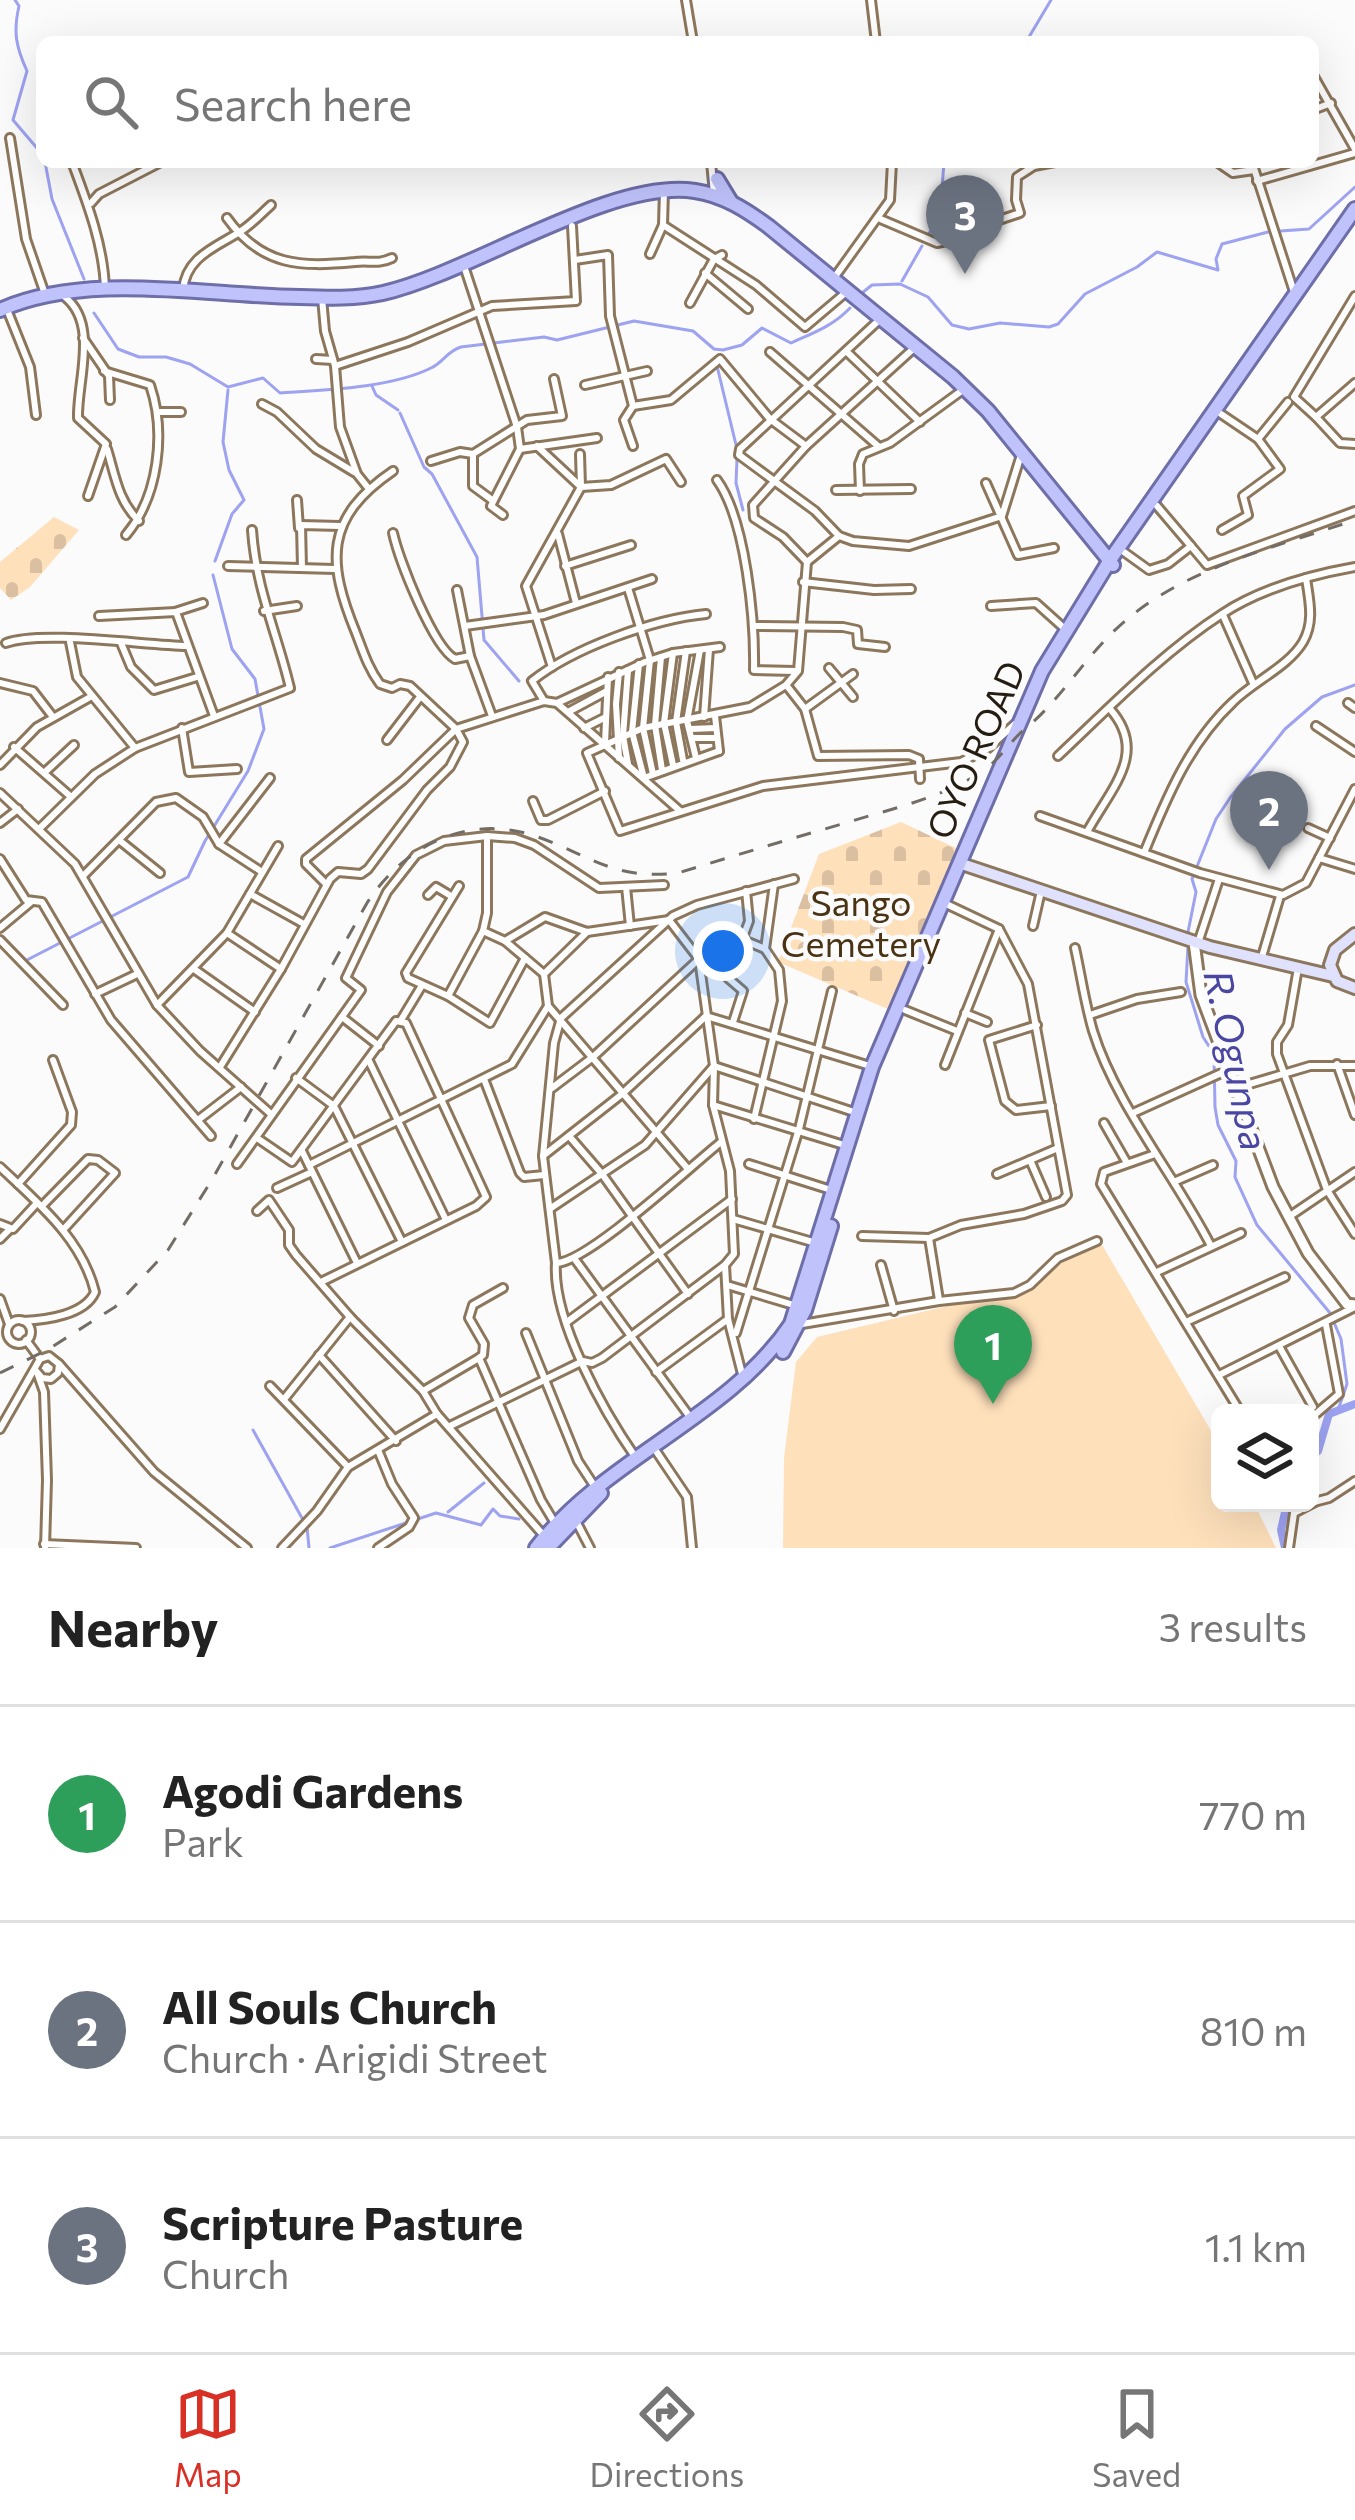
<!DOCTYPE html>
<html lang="en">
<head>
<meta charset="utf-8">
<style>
  :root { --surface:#fff; --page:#f2f2f2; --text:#222; --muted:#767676; --line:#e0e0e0; --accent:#d93025 }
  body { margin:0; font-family:Commissioner,sans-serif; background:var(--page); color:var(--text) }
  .controls { position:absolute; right:36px; bottom:36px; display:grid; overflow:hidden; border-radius:18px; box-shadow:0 12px 48px #0002 }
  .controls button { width:108px; height:108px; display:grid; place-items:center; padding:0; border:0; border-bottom:3px solid var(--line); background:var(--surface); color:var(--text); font:60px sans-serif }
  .you { position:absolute; left:723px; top:951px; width:42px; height:42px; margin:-30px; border:9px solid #fff; border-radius:50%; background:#1a73e8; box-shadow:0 0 0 18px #1a73e833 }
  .badge { display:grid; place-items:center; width:78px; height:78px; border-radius:50%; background:var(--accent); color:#fff; font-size:39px; font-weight:700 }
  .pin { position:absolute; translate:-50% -99px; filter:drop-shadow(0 3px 6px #0008) }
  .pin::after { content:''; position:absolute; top:63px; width:42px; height:36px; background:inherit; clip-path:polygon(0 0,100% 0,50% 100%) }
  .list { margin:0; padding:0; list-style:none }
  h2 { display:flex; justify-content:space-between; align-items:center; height:156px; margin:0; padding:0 48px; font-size:51px }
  h2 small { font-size:39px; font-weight:400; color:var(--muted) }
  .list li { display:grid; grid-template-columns:78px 1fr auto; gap:36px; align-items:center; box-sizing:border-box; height:216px; padding:0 48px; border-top:3px solid var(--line) }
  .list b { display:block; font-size:45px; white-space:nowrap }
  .list p { margin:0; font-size:39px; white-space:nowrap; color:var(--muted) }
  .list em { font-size:39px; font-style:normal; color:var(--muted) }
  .icon { flex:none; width:66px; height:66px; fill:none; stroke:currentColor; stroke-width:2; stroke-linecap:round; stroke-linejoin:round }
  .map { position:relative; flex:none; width:1355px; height:1548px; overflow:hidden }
  .search { position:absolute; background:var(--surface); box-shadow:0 12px 48px #0002; left:36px; right:36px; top:36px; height:132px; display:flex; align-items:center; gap:30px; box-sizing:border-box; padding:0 42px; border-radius:18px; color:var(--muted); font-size:45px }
  .sheet { height:804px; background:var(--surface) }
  nav { display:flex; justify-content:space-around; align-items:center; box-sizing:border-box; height:168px; border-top:3px solid var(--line); background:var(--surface); font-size:33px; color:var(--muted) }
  nav a { display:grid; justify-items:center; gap:6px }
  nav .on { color:var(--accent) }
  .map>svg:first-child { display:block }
  .cemetery { fill:url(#cemetery-stones) }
  .green { fill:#fee0bb }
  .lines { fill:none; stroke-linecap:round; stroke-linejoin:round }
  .stream { stroke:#9da2f1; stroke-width:3 }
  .river { stroke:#9da2f1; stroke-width:8 }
  .minor-casing { stroke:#8d775c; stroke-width:12 }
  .tertiary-casing { stroke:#8d775c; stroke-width:15 }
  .secondary-casing { stroke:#8d775c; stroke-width:16 }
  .primary-casing { stroke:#6e6ea8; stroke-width:18 }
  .minor { stroke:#fff; stroke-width:6 }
  .tertiary { stroke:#fff; stroke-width:9 }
  .secondary { stroke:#dfe1fd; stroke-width:10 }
  .primary { stroke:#bfc2fb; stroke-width:12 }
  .rail { stroke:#736d66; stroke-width:3; stroke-dasharray:15 15; stroke-linecap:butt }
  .labels { text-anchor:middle; stroke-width:9; stroke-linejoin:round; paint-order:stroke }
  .street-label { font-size:36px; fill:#261d12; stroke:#fbfbfb }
  .park-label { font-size:36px; fill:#4a3313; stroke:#fbfbfb }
  .water-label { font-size:39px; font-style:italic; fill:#4a47a3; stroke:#fbfbfb }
</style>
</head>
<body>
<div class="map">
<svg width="1355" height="1548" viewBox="0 0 1355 1548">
  <defs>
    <pattern id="cemetery-stones" width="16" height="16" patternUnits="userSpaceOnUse" patternTransform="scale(3)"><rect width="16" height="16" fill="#fee0bb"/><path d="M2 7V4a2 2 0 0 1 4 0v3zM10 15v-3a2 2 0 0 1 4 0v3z" fill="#dac0a0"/></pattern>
  </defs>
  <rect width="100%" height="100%" fill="#fbfbfb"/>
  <g class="cemetery">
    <polygon points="54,517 79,530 30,587 11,600 0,588 0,562"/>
    <polygon points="901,822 956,848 897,1013 778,962 819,854"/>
  </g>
  <polygon class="green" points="1101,1243 1220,1446 1220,1503 1254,1503 1276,1548 783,1548 784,1458 796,1362 817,1337 1006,1292"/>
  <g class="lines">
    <g class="stream">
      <path d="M 15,0 L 19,6 C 13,32 16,47 27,71 L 13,120 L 42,154"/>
      <polyline points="1026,42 1051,0"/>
      <polyline points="45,162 52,199 84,279"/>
      <polyline points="928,235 940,216 944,162"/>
      <polyline points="902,281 922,246"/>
      <polyline points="862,293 872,285 900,284 928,297 952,325 969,329 1000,323 1049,327 1058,324 1085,294 1137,267 1157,252 1218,270 1216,259 1222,244 1268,232 1309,229 1355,187"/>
      <path d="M 94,313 L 118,349 L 139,357 L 166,357 L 190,364 L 228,387 L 263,378 L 280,393 C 324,390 391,388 431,368 C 444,362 447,351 461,347 L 544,337 L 557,340 L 634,321 L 693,331 L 714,349 L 723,350 L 742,345 L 762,328 L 791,343 C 813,333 833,326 850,308"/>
      <polyline points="717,366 737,449"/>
      <polyline points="372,386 376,395 398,410"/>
      <polyline points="400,413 424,467 432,474 477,557 484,640 519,681"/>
      <polyline points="737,459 736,483 743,510"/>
      <polyline points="215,561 232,514 244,500 229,470 223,442 228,390"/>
      <polyline points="1187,937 1196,892 1192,879 1216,819 1230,798 1285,729 1322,697 1355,685"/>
      <polyline points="1188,946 1186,982 1203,1037 1214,1054 1215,1107 1218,1125 1236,1161 1235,1177 1257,1225 1330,1313 1341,1339 1347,1384 1339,1407"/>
      <polyline points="25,961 188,877 205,841 248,771 264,729 255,679 232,649 213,575"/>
      <polyline points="253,1430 307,1527 309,1548"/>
      <polyline points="448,1512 484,1483"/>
      <polyline points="330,1548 436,1513 481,1525 493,1509 500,1516 519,1519"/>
    </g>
    <g class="river">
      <polyline points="1310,1457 1318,1451 1329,1414 1355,1404"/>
      <polyline points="1285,1548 1281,1530 1287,1503"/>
    </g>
    <g class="minor-casing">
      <g id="minor">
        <polyline points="686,0 693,42"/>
        <polyline points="871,0 876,42"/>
        <polyline points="1313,75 1355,149"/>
        <polyline points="1313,110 1331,103"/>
        <polyline points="10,138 26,239 45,294"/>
        <path d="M 72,162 C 87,202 104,246 105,290"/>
        <polyline points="711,162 714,194"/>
        <polyline points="1217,162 1233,173 1254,170"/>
        <polyline points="1252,162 1295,295"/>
        <polyline points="1257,181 1355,153"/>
        <polyline points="91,203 99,194 161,162"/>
        <path d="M 227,218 C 262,267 301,267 355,262 C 370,260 377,265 392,258"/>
        <polyline points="878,218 937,243 966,237 987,224 1020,213 1016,200 1017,177 1034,166 1055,162"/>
        <polyline points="663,225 756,285 805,327 844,294"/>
        <polyline points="650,254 663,225 664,190"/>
        <polyline points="575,260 608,255 610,316 633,406 624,420 633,446"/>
        <polyline points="464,266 517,427 520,449 491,506 503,515"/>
        <polyline points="705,273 748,309"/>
        <polyline points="834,278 890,200 892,162"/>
        <path d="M 183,290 C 186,256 217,247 241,231 C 252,224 261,214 271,205"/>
        <polyline points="1355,296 1294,397 1316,417 1355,383"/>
        <path d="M 65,297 C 99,324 77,381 78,418 L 106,444 L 88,496"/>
        <polyline points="322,298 325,331 335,366 340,427 357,474 369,489"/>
        <polyline points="690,303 714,259 722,255"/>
        <polyline points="8,312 30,367 36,415"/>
        <polyline points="877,322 740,449 739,455 815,511 839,536 853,541 909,546 1002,516 1020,458"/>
        <polyline points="83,338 109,376 110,400"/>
        <polyline points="846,351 920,422"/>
        <polyline points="770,352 878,446"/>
        <polyline points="316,359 333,360"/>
        <polyline points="335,366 408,342 492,306 576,301 572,226"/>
        <path d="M 104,371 L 150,385 C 166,432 159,496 126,535"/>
        <polyline points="585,385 647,371"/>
        <polyline points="262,404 277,412 316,449 354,472"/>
        <polyline points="633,406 671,400 720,359 770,419 806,446"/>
        <polyline points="159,412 181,412"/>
        <polyline points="1221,414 1258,439 1280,469 1243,496 1248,515 1222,530"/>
        <polyline points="1316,417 1340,443 1355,444"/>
        <polyline points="1258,439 1288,402"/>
        <polyline points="537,446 581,487 611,485 666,459 681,482"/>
        <path d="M 107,449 C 115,475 118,501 139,521"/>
        <polyline points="520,449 597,438"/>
        <polyline points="473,454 473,486 492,500"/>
        <polyline points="431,461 460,452 473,454 527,420 562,416 554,379"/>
        <path d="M 717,480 C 746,520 755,621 754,670 L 795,671"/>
        <polyline points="986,483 1018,555 1054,548"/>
        <polyline points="836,490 911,489"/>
        <polyline points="860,491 859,464 863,454 890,443 960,392"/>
        <polyline points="297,500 299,528"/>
        <path d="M 393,533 C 399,560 433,647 455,659 L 470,656"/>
        <polyline points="558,534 576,603"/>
        <polyline points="839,536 807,562 798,671 786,685 750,707 643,728 587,753 620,831 763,786 961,762 987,749 1015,724"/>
        <polyline points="1191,546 1207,565 1355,511"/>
        <polyline points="1124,552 1149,570 1168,564 1191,546 1157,506"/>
        <polyline points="807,562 783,537 754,518 753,505 806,446 913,349"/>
        <polyline points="228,566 335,569"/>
        <polyline points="565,566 631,545"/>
        <polyline points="302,568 301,525 340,526"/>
        <polyline points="803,582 874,590 911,589"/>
        <polyline points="628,588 650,660 643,728 653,774"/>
        <polyline points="457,590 470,656 492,716"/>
        <polyline points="991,606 1036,603 1065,629"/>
        <polyline points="264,611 297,606"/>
        <polyline points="175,612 203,603"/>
        <polyline points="1223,615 1253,683"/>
        <polyline points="99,616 176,612 214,716"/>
        <polyline points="465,626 544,615 652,579"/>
        <polyline points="754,626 843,627 857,630 858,644 885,647"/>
        <polyline points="70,642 77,677 135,748"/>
        <path d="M 6,643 C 41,630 144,645 187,646"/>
        <polyline points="121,643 131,667 154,690 197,677"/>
        <polyline points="673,653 664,723 673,765"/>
        <polyline points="661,657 655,725 662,770"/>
        <polyline points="639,664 632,732 644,778 719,751"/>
        <polyline points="552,667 526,586 581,487 580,454"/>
        <polyline points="829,668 853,697"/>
        <polyline points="619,672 616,704 619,758"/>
        <polyline points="0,683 33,691 53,717"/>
        <polyline points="787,686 805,709 818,756 909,755 919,759 920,779"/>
        <path d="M 544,701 L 532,681 C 573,648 654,619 706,614"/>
        <polyline points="557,703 645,662 673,653 720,647"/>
        <polyline points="1348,703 1355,708"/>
        <polyline points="805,709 853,674"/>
        <polyline points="568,712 607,691"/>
        <polyline points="715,716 719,751"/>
        <polyline points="704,717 709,649"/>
        <polyline points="1316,726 1355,752"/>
        <polyline points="182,728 189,772 237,769"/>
        <polyline points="584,728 606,717"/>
        <polyline points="690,729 716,728"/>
        <polyline points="692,738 717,738"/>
        <polyline points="387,740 420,697"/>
        <polyline points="605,743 608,677"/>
        <polyline points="14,747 70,796"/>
        <path d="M 1058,756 C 1109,708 1162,653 1222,614 C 1260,589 1310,575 1355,567"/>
        <polyline points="696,758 687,721 700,650"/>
        <polyline points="683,760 676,722 686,651"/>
        <polyline points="628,764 623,736 628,670"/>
        <polyline points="0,765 37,727 92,696"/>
        <polyline points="45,772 74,745"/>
        <polyline points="0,793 75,864 157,1005 200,1051 271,1114"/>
        <polyline points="533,801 541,820 548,820 605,791"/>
        <polyline points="1040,816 1200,873 1283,895 1306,883 1355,789"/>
        <polyline points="0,823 18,809"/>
        <path d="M 40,828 L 95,774 L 135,748 L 290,688 C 277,633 256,589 252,530"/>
        <polyline points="1308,828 1330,838"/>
        <path d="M 1087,832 C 1111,788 1149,753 1110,709"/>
        <polyline points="119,840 160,873"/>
        <polyline points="219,844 270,778"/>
        <path d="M 1144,853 C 1166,799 1189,743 1233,702 C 1254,681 1288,667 1303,642 C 1315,621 1309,600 1306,578"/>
        <polyline points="1319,858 1355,869"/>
        <polyline points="0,859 26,900 42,902 111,1020 211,1136"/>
        <polyline points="83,876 156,802 176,798 203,817 219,844 262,872"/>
        <polyline points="326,884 306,864 306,859 403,780 456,729 544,701 557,703 680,811"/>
        <polyline points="459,886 406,973 408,978 448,996 490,1023 525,958"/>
        <polyline points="626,887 630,926"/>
        <polyline points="250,894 304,924"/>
        <polyline points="428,895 436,887 451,896"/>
        <polyline points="1033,926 1041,891"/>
        <polyline points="0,928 31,902"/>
        <polyline points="483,931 505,941 544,974 548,1006 688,1169"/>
        <polyline points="227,933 281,969"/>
        <polyline points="741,939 765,949"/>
        <polyline points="0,940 63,1005"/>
        <polyline points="505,941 545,917 587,932 669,920 699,959 714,1066 713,1105 730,1171 734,1254 725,1265 728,1319 742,1374"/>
        <polyline points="1198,943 1219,879"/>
        <path d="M 1075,948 C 1081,975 1085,1004 1093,1031 C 1116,1105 1176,1177 1211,1246"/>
        <polyline points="1261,960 1280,896"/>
        <polyline points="1298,968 1288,1025 1277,1042 1277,1054 1327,1190 1355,1234"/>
        <polyline points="194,969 255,1012"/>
        <polyline points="544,974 587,932"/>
        <polyline points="95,994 135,975"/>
        <polyline points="448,996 483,931 487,913 487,836"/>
        <polyline points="157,1005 227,933 278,846"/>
        <polyline points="905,1010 957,1031"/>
        <polyline points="965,1013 987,1022"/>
        <polyline points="1090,1015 1137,999 1181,992"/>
        <polyline points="342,1017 379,1046"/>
        <polyline points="401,1020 421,987"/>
        <polyline points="733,1022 743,991 728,978 749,921 746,891"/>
        <polyline points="1037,1025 989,1040 1005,1101 1016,1110 1051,1106"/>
        <polyline points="369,1061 446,1220"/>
        <polyline points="1337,1064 1355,1115"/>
        <polyline points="945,1065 999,929"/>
        <path d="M 220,1067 L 281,969 L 330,879 L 338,872 L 361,874 L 368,869 L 427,790 L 450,767 L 463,742 L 456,729 L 410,686 L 400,684 L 392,688 L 380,684 C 368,668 363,651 356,633 C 327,562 324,518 393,471"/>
        <polyline points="296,1078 334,1106 402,1242"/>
        <polyline points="484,1079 520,1173 524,1177 544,1175"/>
        <polyline points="552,1088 593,1057 698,960"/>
        <polyline points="1236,1088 1310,1066 1355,1066"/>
        <polyline points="713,1105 844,1145"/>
        <polyline points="1133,1113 1228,1070"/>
        <polyline points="754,1119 782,1001 779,970 765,949 774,884"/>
        <polyline points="198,1120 241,1087"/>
        <polyline points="1104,1123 1127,1163"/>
        <polyline points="569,1136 602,1174 688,1294"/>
        <polyline points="257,1138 292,1162 396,1021 406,1023 486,1197 476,1206 321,1282"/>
        <path d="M 721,1142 C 691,1166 587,1263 556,1263 L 543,1156 L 554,1043 L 561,1018 L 673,916 L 697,905 L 794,879"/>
        <polyline points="302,1151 357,1263"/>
        <polyline points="1155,1154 1104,1172 1101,1184 1241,1413"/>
        <polyline points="543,1156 622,1094 706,1016 870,1066"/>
        <polyline points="1030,1160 1046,1197"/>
        <polyline points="237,1164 361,990 346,978 387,892 416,855 444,841 487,836 515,838 534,845 599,888 664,885"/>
        <polyline points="749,1164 831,1190"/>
        <polyline points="309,1165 512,1064 548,1006"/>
        <path d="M 0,1167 C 38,1203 82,1239 95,1292 C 85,1315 46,1320 23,1321"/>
        <polyline points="997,1174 1058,1148"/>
        <polyline points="1176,1181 1213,1165"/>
        <polyline points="18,1184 71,1125 72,1112 53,1060"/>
        <polyline points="277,1188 312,1172"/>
        <polyline points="42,1206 88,1159 98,1160 115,1173 63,1230"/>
        <polyline points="551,1208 645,1145 714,1066 857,1113"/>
        <polyline points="257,1211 269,1200 289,1230 289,1245 296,1255 350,1317 423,1391 437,1414 545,1537"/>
        <polyline points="1290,1216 1355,1172"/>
        <polyline points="733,1219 816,1243"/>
        <polyline points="0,1224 13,1229 37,1203"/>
        <polyline points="862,1236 929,1238 961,1225 1024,1214 1062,1201 1067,1195 1028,984 999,929 942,902"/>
        <polyline points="929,1238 939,1300"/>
        <polyline points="0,1239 9,1230"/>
        <polyline points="574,1258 690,1417"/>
        <path d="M 556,1263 C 552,1320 604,1412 636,1458"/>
        <polyline points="881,1265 894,1311"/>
        <polyline points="1157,1272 1241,1233"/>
        <polyline points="727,1285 797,1306"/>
        <polyline points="503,1288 473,1305 469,1318 484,1344 483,1355 479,1358 541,1500 556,1525"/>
        <polyline points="0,1299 9,1324"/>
        <circle cx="19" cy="1332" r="12"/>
        <polyline points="567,1322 732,1199"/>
        <polyline points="1186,1322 1285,1277"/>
        <polyline points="802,1324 939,1301 1014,1293 1030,1285 1058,1258 1097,1241"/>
        <polyline points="526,1333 578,1461 595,1487"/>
        <polyline points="736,1333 799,1129 832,991"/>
        <polyline points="26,1340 40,1359"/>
        <polyline points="1279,1346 1313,1407"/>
        <polyline points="319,1355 396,1441"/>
        <polyline points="59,1364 154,1472 247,1548"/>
        <polyline points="656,1372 728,1319"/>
        <polyline points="38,1375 44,1392 47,1480 45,1548"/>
        <polyline points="1219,1375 1355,1307"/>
        <polyline points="270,1386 348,1467"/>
        <polyline points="423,1391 479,1358"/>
        <polyline points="285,1398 350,1317"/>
        <polyline points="1310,1419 1339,1394 1326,1325"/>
        <polyline points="450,1426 583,1361 592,1363 602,1358 725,1265"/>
        <polyline points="0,1429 40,1359 49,1356 59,1364 58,1373 51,1379 42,1378 36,1371"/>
        <polyline points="654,1448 687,1497 692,1548"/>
        <polyline points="378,1450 392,1484 414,1518 409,1527 378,1548"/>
        <polyline points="1314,1502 1329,1498 1355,1481"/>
        <polyline points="575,1519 590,1548"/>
        <polyline points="44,1544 136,1548"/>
        <polyline points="282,1548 317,1511 348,1467 437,1414"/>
        <polyline points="1289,1548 1294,1513 1315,1502"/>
      </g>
    </g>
    <g class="tertiary-casing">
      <polyline id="tertiary" points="1194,942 1201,995 1273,1187 1308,1253 1347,1304 1355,1305"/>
    </g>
    <g class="secondary-casing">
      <g id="secondary">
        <polyline points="959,863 1210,947 1333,976"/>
        <polyline points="1355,934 1335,950 1330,965 1337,981 1355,988"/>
      </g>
    </g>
    <g class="primary-casing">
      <g id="primary">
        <polyline points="717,179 731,202"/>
        <path d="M 0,310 C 88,271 206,296 300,297 C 328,298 356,299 383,293 C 471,273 611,178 695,191 C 723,195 746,210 768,226 L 953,377 L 988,411 L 1113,565"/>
        <polyline points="783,1352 805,1310 831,1226"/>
        <path d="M 536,1548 C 606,1457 728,1418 791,1324 L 872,1067 L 1042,671 L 1110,560 L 1355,209"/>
        <polyline points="548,1548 601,1493"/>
      </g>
    </g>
    <use href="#minor" class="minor"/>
    <use href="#tertiary" class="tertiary"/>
    <use href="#secondary" class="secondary"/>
    <use href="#primary" class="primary"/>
    <path class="rail" d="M 0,1373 L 47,1350 L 115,1307 L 168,1250 L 213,1178 L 367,903 C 404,846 467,813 535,836 C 593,856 611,880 678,873 C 736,855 794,838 852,821 C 895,808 942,797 980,773 C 999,761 1009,742 1025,729 C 1058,702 1080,665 1110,635 C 1175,569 1271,549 1355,520"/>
  </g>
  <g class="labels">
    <g class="street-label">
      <text transform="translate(976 750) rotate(-66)" y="13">OYO ROAD</text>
    </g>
    <g class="park-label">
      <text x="861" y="916">Sango<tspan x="861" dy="41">Cemetery</tspan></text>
    </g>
    <g class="water-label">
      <text transform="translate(1236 1060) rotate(78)" y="14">R. Ogunpa</text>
    </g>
  </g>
</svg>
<div class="controls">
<button><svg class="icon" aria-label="layers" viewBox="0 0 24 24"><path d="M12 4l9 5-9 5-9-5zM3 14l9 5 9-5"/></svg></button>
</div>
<div class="you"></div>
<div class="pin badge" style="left:993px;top:1404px;background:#2e9e5b">1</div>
<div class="pin badge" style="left:1269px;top:870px;background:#6b7280">2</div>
<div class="pin badge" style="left:965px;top:274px;background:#6b7280">3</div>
<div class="search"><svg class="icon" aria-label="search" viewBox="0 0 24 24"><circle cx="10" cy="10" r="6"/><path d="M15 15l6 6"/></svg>Search here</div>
</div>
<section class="sheet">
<h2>Nearby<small>3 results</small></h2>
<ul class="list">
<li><span class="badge" style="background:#2e9e5b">1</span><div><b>Agodi Gardens</b><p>Park</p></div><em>770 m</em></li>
<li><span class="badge" style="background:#6b7280">2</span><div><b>All Souls Church</b><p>Church · Arigidi Street</p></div><em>810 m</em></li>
<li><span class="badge" style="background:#6b7280">3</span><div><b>Scripture Pasture</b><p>Church</p></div><em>1.1 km</em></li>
</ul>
</section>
<nav>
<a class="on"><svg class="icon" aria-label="map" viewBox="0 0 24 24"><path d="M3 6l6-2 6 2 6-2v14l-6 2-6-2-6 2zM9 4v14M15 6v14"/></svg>Map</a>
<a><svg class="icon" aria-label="directions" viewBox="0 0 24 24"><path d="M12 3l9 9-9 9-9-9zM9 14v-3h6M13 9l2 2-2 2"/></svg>Directions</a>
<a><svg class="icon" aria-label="saved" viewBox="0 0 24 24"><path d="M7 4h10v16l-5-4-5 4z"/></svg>Saved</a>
</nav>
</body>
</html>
